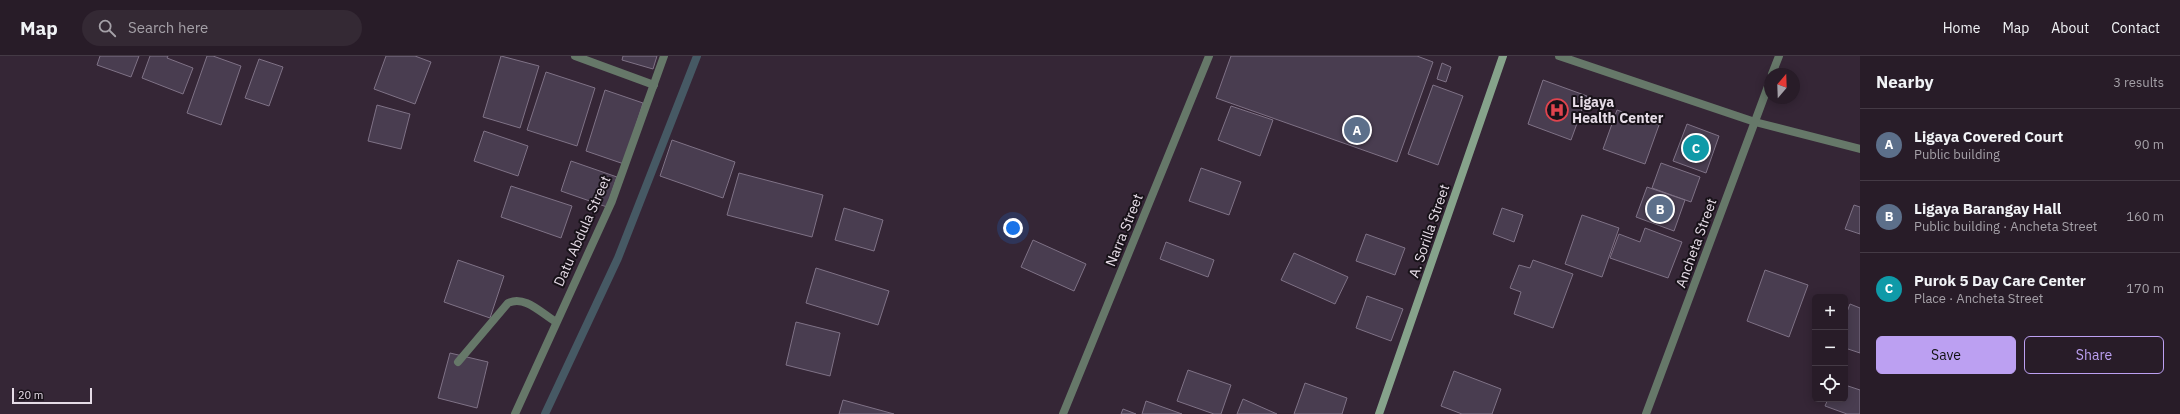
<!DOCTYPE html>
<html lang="en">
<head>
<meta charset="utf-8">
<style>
  :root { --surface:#281c28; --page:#342934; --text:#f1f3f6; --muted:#a5a1a8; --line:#443a45; --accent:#bca0f2 }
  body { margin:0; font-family:"IBM Plex Sans",sans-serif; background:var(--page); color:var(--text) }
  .controls { position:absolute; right:12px; bottom:12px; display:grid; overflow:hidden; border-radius:6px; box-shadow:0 2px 10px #0003 }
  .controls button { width:36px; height:36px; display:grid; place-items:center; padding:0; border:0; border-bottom:1px solid var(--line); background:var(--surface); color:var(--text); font:20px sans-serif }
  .compass { position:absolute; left:1764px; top:12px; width:36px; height:36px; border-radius:50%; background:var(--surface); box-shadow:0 2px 10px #0003; rotate:19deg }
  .scale { position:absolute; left:12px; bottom:10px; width:80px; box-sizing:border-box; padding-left:4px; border:2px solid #e6dce7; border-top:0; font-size:11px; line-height:14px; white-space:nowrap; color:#e6dce7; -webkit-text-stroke:3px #181219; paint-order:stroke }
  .you { position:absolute; left:1013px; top:172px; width:14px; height:14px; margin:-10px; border:3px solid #fff; border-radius:50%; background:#1a73e8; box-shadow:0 0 0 6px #1a73e833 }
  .badge { display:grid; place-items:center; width:26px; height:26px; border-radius:50%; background:var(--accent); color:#fff; font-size:13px; font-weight:700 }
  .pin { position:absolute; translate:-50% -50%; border:2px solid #fff; box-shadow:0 1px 4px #0006 }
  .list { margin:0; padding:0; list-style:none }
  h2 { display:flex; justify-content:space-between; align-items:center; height:52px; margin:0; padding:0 16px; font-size:17px }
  h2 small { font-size:13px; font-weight:400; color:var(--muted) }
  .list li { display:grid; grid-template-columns:26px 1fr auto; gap:12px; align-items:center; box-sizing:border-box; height:72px; padding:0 16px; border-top:1px solid var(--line) }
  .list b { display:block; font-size:15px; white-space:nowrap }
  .list p { margin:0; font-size:13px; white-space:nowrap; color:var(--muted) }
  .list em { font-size:13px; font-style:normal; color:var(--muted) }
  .actions { display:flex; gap:8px; padding:12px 16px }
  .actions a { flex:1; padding:9px 0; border:1px solid var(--accent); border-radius:6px; text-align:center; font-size:14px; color:var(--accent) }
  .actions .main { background:var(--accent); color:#111 }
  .icon { flex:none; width:22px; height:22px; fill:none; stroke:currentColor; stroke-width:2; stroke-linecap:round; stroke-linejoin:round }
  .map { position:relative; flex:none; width:1860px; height:358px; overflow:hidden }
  header { display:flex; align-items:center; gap:24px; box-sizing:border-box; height:56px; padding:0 20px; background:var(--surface); border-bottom:1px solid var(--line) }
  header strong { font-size:19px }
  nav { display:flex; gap:22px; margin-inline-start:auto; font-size:14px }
  .search { width:280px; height:36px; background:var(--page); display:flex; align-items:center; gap:10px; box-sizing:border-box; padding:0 14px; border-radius:22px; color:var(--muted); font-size:15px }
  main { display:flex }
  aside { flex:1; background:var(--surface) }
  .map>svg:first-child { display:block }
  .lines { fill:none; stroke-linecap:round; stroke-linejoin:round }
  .stream { stroke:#465964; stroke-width:8 }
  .building { fill:#493d50; stroke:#7f7286 }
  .lane { stroke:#667869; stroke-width:8 }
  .street { stroke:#667869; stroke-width:8 }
  .secondary { stroke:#86a38b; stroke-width:8 }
  .labels { text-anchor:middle; stroke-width:4; stroke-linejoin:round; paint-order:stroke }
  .poi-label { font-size:14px; font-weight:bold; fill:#e6dce7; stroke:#181219; text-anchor:start }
  .street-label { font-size:14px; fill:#e6dce7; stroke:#181219 }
</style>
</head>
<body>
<header>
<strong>Map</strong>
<div class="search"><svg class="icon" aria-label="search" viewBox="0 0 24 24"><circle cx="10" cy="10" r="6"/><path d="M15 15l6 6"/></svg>Search here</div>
<nav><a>Home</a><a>Map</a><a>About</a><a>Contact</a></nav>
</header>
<main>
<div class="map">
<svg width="1860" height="358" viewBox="0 0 1860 358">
  <rect width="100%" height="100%" fill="#352636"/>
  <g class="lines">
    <polyline class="stream" points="545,358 618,202 697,0"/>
  </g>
  <g class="building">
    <polygon points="100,0 139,0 131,21 97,9"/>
    <polygon points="150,0 168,0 167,2 193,12 183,38 142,22"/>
    <polygon points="207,0 213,0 241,10 221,69 187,57"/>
    <polygon points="386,0 415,0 431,6 415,48 374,33"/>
    <polygon points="501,0 539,10 520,72 483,61"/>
    <polygon points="623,0 657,0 653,13 622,4"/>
    <polygon points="1231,0 1417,0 1433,6 1397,106 1216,42"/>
    <polygon points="259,3 283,11 269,50 245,42"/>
    <polygon points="1442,7 1451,11 1446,26 1437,23"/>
    <polygon points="546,16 595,32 577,90 527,74"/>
    <polygon points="1543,24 1587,40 1571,84 1528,68"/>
    <polygon points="1433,29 1463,40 1438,109 1408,98"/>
    <polygon points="605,34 643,47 624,108 586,95"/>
    <polygon points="377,49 410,58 401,93 368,85"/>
    <polygon points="1231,50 1273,64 1260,100 1218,84"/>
    <polygon points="1617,54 1659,69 1645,108 1603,93"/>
    <polygon points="1687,68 1719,80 1706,117 1673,105"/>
    <polygon points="484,75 528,90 518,120 474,105"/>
    <polygon points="672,84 735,106 723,142 660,120"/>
    <polygon points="571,105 617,121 607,151 561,135"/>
    <polygon points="1661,107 1700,121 1691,146 1652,132"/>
    <polygon points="1201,112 1241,126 1229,159 1189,145"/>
    <polygon points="739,117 823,139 812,181 727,159"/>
    <polygon points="511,130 572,150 561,182 501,161"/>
    <polygon points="1647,131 1685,144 1674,175 1636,161"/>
    <polygon points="1854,149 1860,151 1860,178 1845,173"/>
    <polygon points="844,152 883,164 874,195 835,184"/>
    <polygon points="1502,152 1523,159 1514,186 1493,178"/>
    <polygon points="1582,159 1619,172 1602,221 1565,208"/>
    <polygon points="1645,172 1682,186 1668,222 1610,202 1619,178 1640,186"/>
    <polygon points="1366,178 1405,192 1395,219 1356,205"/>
    <polygon points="1033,184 1086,208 1074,235 1021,211"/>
    <polygon points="1166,186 1214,204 1208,221 1160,203"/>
    <polygon points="1294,197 1348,221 1335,248 1281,224"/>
    <polygon points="458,204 504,220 490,262 444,246"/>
    <polygon points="1533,204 1573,218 1553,272 1514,258 1521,236 1510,232 1519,209 1530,212"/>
    <polygon points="816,212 889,235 878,269 806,247"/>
    <polygon points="1765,214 1808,229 1789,281 1747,265"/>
    <polygon points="1367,240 1403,253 1391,285 1356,272"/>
    <polygon points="1850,248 1860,252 1860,297 1845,292 1845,261"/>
    <polygon points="796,266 840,277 830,320 786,309"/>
    <polygon points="450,297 488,306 477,352 438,342"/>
    <polygon points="1188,314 1231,329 1221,358 1214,358 1177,345"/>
    <polygon points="1454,315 1501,333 1492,358 1462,358 1441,350"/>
    <polygon points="1305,327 1347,342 1342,358 1294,358"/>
    <polygon points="1845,329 1860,334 1860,358 1847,358 1825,350 1828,343 1845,343"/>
    <polygon points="1243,343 1277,358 1237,358"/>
    <polygon points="843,344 894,358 839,358"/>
    <polygon points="1146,345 1182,358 1142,358"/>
    <polygon points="1123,353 1136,358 1121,358"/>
  </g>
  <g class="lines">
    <path class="lane" d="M 458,306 L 508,247 C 525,239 541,257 556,266"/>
    <g class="street">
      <polyline points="575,0 654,29"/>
      <polyline points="1559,0 1755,66 1860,93"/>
      <polyline points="1772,18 1779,0"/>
      <polyline points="515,358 612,145 664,0"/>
      <polyline points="1063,358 1209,0"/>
      <polyline points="1646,358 1770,25"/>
    </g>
    <polyline class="secondary" points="1379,358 1503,0"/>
  </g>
  <defs>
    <g id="hospital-ring" transform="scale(1.15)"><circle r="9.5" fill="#181219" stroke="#e0444e" stroke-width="1.5"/><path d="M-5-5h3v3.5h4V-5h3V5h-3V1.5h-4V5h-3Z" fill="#e0444e"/></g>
  </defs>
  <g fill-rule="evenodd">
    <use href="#hospital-ring" x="1557" y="54"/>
  </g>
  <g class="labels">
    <g class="poi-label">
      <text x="1572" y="51">Ligaya<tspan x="1572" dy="16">Health Center</tspan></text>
    </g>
    <g class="street-label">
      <text transform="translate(1124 174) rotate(-68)" y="5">Narra Street</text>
      <text transform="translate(582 175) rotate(-66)" y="5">Datu Abdula Street</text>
      <text transform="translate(1429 175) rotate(-71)" y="5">A. Sorilla Street</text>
      <text transform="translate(1696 187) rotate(-70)" y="5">Ancheta Street</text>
    </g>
  </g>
</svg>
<div class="controls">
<button>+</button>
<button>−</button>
<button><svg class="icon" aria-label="locate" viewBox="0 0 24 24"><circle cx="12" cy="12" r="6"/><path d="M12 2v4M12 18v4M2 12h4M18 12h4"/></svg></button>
</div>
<svg class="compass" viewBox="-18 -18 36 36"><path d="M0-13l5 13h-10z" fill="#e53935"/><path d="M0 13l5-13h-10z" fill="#a5a1a8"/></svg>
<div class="scale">20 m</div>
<div class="you"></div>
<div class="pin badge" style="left:1357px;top:74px;background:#5c6f8a">A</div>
<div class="pin badge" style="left:1660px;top:153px;background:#5c6f8a">B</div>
<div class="pin badge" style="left:1696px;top:92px;background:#0f9aa8">C</div>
</div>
<aside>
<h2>Nearby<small>3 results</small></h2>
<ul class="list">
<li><span class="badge" style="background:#5c6f8a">A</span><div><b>Ligaya Covered Court</b><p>Public building</p></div><em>90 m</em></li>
<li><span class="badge" style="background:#5c6f8a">B</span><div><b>Ligaya Barangay Hall</b><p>Public building · Ancheta Street</p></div><em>160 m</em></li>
<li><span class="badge" style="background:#0f9aa8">C</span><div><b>Purok 5 Day Care Center</b><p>Place · Ancheta Street</p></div><em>170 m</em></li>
</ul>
<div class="actions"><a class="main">Save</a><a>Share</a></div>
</aside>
</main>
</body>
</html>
